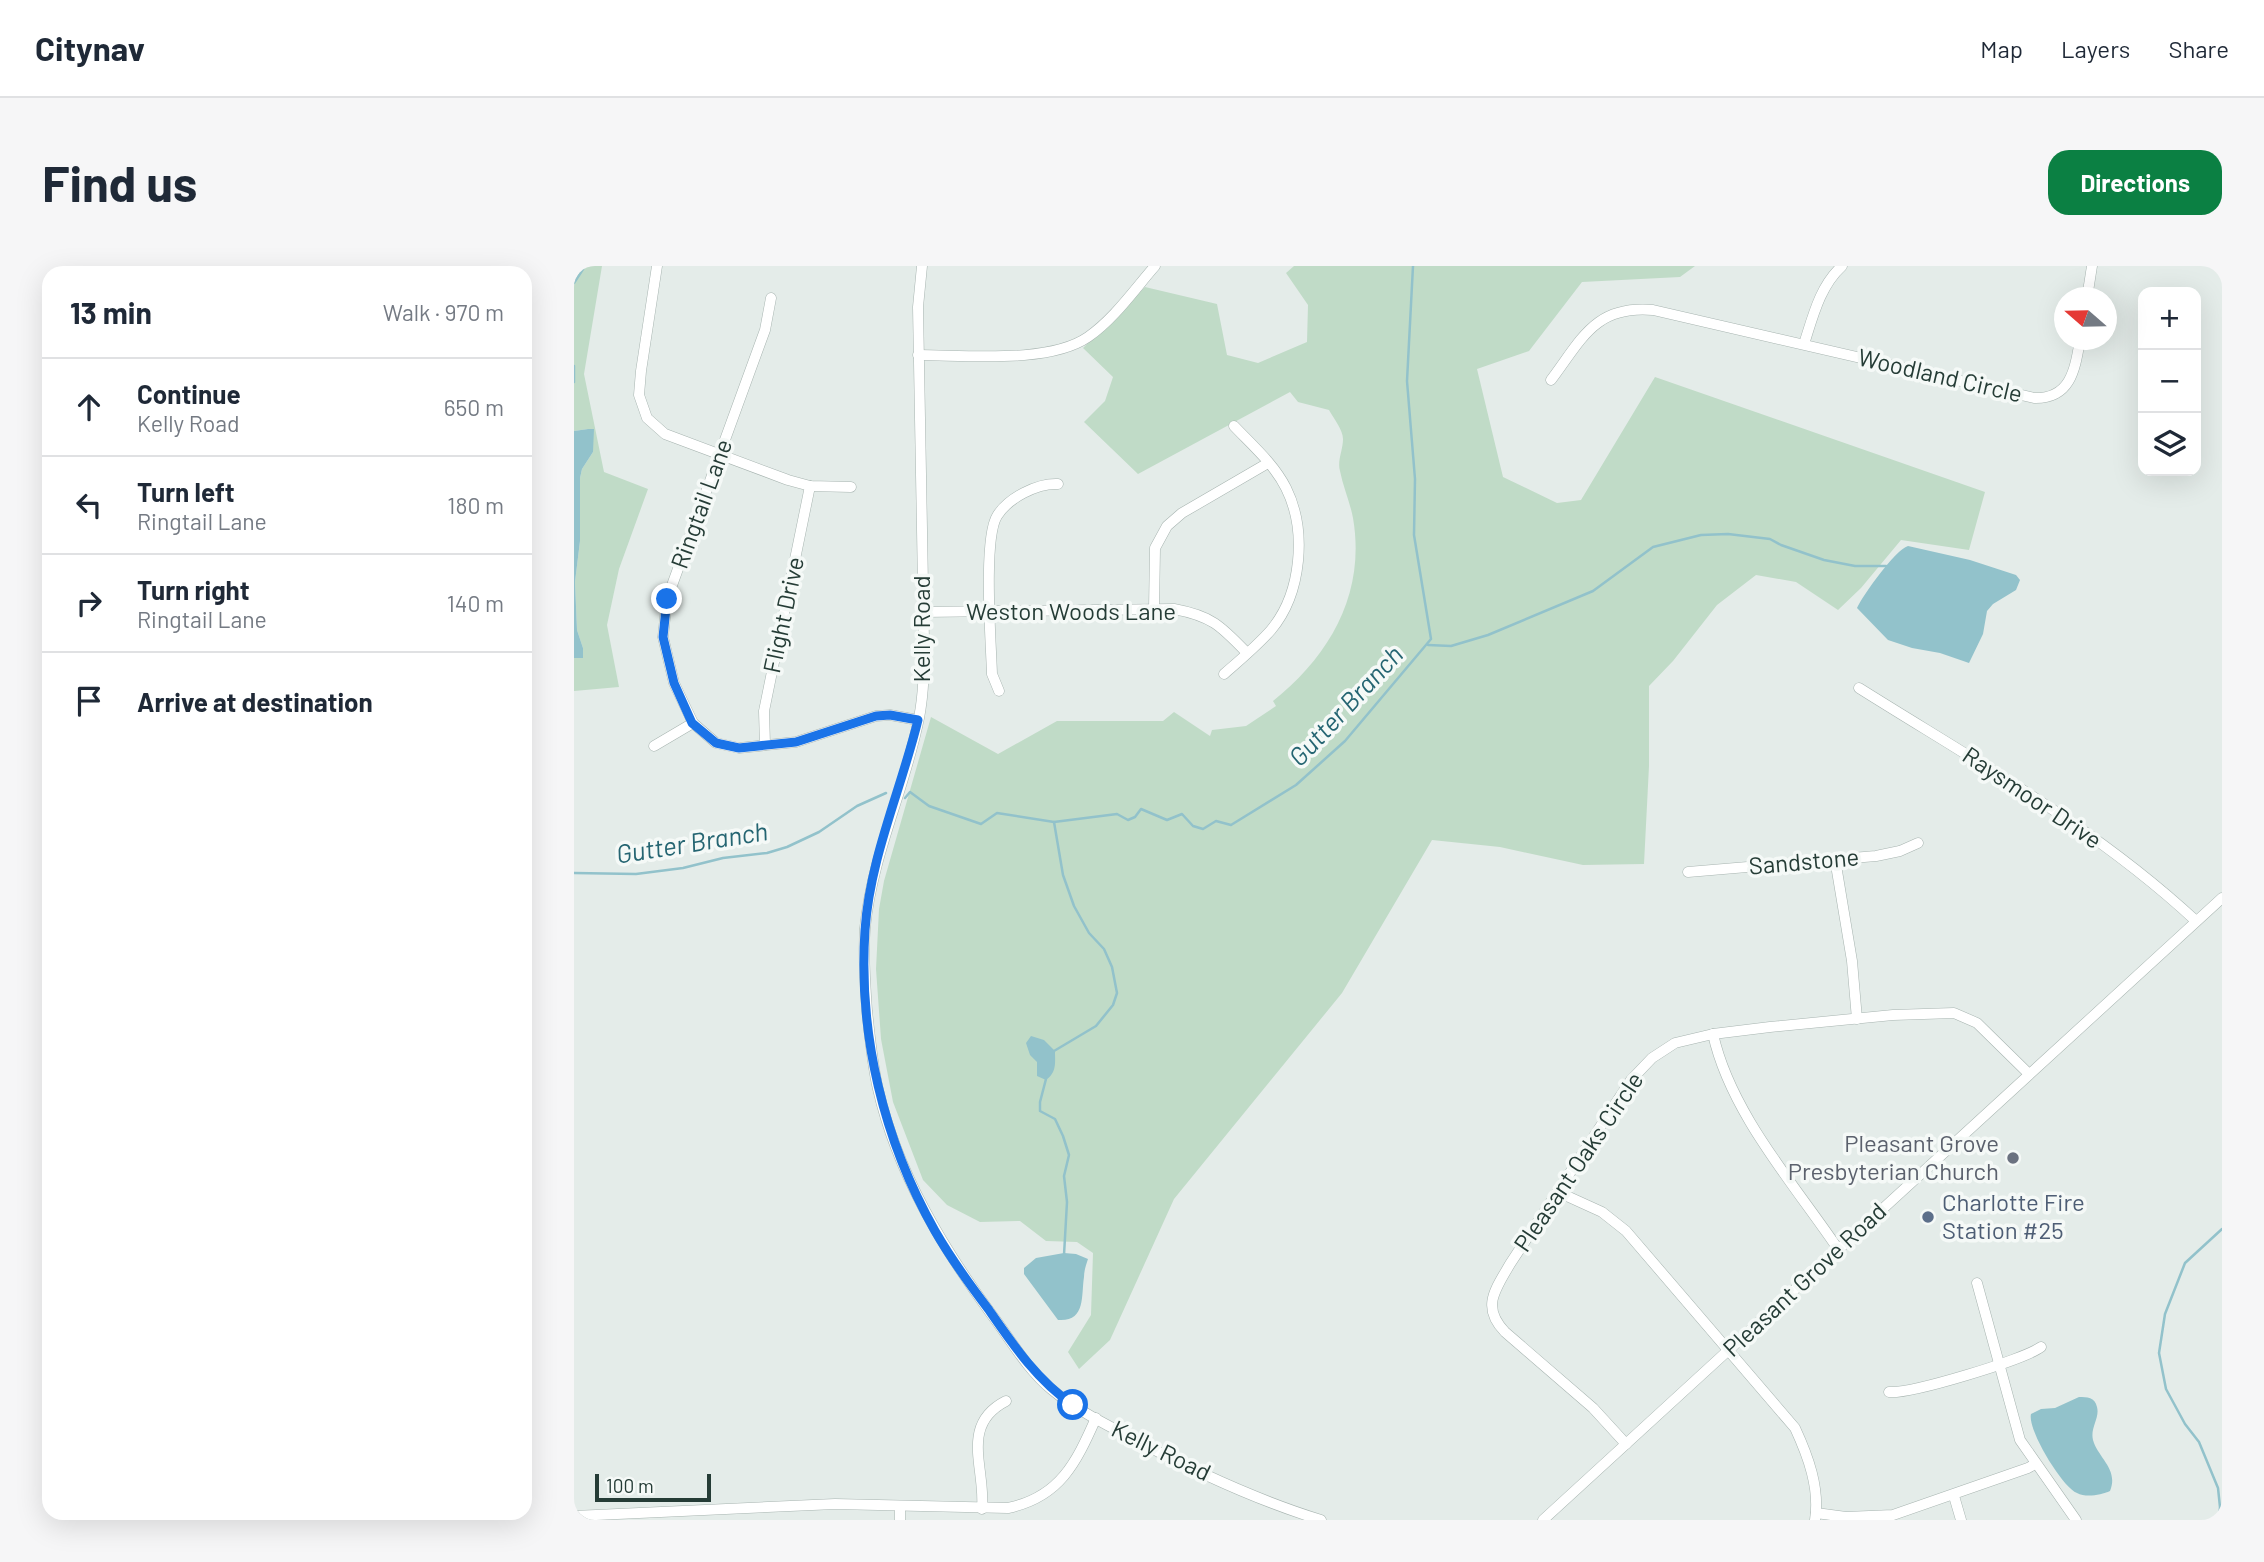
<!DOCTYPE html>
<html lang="en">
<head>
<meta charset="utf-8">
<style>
  :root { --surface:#fff; --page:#f6f6f7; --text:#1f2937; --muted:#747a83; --line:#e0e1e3; --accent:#0b8043 }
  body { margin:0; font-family:Barlow,sans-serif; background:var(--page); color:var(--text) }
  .controls { position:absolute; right:21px; top:21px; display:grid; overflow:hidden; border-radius:14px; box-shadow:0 7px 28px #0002 }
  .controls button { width:63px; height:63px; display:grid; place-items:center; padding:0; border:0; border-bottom:2px solid var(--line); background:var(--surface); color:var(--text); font:35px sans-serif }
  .compass { position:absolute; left:1480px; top:21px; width:63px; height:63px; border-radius:50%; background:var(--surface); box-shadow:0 7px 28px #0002; rotate:290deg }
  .scale { position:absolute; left:21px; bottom:18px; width:116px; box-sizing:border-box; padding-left:7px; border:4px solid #253c36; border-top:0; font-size:19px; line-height:24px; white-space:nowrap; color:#253c36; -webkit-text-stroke:5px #f5f9f7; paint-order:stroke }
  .stop { position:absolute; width:21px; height:21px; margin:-16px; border:5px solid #1a73e8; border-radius:50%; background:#fff }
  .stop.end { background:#1a73e8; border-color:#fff; box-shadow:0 2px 7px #0008 }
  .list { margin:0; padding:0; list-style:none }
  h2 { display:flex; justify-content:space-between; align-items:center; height:91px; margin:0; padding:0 28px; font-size:30px }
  h2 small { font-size:23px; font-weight:400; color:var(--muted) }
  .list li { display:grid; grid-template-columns:46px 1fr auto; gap:21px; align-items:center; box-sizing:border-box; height:98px; padding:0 28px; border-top:2px solid var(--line) }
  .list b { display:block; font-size:26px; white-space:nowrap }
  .list p { margin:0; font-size:23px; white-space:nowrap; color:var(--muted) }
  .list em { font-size:23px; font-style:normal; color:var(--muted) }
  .icon { flex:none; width:38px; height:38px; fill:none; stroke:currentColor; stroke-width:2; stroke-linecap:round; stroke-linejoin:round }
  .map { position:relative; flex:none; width:1648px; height:1254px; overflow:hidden; border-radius:21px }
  header { display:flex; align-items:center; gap:42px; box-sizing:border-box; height:98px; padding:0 35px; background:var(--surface); border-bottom:2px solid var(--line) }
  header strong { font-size:33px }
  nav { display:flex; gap:38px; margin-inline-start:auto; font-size:24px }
  .intro { display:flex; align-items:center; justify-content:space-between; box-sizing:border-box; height:168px; padding:0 42px }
  h1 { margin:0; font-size:49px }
  .button { padding:18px 32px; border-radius:21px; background:var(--accent); color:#fff; font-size:24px; font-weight:700 }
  main { display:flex; gap:42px; padding:0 42px }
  aside { flex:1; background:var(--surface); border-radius:21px; box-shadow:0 7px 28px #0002 }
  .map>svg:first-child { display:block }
  .green { fill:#c0dbc7 }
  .water { fill:#92c2cb }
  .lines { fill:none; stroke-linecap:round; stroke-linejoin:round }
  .stream { stroke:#92c2cb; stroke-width:2.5 }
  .minor-casing { stroke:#a7b4b0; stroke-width:11 }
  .minor { stroke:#fff; stroke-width:10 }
  .route { stroke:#1a73e8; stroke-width:9 }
  .worship-dot { fill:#6b7280; stroke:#f5f9f7; stroke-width:2.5 }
  .service-dot { fill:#5c6f8a; stroke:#f5f9f7; stroke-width:2.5 }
  .labels { text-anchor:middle; stroke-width:7; stroke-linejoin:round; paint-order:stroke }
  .street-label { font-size:24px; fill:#253c36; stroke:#f5f9f7 }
  .worship-label { font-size:24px; fill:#5b616d; stroke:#f5f9f7; text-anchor:end }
  .service-label { font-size:24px; fill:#4e5e75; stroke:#f5f9f7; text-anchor:start }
  .water-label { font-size:26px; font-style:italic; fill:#256572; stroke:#f5f9f7 }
</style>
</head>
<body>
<header>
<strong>Citynav</strong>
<nav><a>Map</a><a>Layers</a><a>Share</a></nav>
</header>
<div class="intro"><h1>Find us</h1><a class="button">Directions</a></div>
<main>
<aside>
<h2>13 min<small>Walk · 970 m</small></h2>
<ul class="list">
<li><svg class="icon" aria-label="ahead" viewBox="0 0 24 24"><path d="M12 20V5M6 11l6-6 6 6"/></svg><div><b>Continue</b><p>Kelly Road</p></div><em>650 m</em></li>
<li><svg class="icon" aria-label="left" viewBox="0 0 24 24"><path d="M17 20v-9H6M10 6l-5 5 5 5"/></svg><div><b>Turn left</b><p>Ringtail Lane</p></div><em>180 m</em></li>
<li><svg class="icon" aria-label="right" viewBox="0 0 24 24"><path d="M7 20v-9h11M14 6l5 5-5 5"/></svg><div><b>Turn right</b><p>Ringtail Lane</p></div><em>140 m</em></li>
<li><svg class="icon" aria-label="arrive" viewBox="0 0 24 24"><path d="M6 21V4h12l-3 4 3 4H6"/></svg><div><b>Arrive at destination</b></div></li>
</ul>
</aside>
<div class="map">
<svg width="1648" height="1254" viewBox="0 0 1648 1254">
  <rect width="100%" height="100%" fill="#e4ece9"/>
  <g class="green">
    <polygon points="0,0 28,0 10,108 30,206 74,223 45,303 33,359 45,421 0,425 0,392 9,392 9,382 3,364 1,316 6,275 6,212 8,203 19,186 14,163 0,165"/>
    <path d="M 720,0 L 1121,0 L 1106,11 L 1008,16 L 955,85 L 903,103 L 929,211 L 983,237 L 1007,234 L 1081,111 L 1411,226 L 1395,284 L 1327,274 L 1287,322 L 1264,344 L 1222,316 L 1182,309 L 1143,339 L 1099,395 L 1075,420 L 1075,500 L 1070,598 L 1009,599 L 926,581 L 858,574 L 768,727 L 600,933 L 536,1074 L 505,1103 L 494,1086 L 517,1049 L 519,987 L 503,976 L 472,975 L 446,955 L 406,956 L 373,939 L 349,914 L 319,836 L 307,773 L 302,703 L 305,643 L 310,615 L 357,451 L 424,488 L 483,455 L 589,455 L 600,446 L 636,470 L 638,464 L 672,460 L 702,440 L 699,435 C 756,390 792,327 779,252 C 776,236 769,221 766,205 C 763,195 769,184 769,173 C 769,164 760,153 755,144 L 724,136 L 716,126 L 564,208 L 510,156 L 531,135 L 539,111 L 509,82 L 571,21 L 643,38 L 653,89 L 684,97 L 733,76 L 734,39 L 712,7 Z"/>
  </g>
  <g class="water">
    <polygon points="14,163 20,163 19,186 8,203 6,212 6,275 1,316 3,364 9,382 9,392 0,392 0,165"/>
    <path d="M 1334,280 L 1396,294 L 1442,309 L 1446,314 L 1442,324 L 1419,338 L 1413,345 L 1409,368 L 1395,397 L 1366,387 L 1338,382 L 1314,374 L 1283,342 C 1289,329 1321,284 1334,280 Z"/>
    <path d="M 457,770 L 470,774 L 481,785 C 481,797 483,806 472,814 L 463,810 L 463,796 L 456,789 L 452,777 Z"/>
    <path d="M 490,987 L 502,988 L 514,993 C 512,999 510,1005 510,1011 C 507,1030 512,1056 484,1054 L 450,1008 L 450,1002 L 462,992 Z"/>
    <path d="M 1505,1131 C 1513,1131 1521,1131 1523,1141 C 1526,1152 1516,1162 1519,1174 C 1524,1192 1545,1203 1536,1225 C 1527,1229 1512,1232 1503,1227 C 1488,1221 1453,1163 1457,1148 L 1467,1143 L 1481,1142 Z"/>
  </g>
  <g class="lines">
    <g class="stream">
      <polyline points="0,17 11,0"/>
      <polyline points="0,100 0,116"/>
      <polyline points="854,379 877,380 914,369 1019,325 1079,281 1127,269 1154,268 1196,273 1207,279 1250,294 1281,300 1312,300"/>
      <polyline points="331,532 336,526 355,540 407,558 423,547 480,556 543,548 554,554 561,551 567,543 593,554 608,548 619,560 629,563 642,555 657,559 722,519 771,475 857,373 840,269 841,213 833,115 839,0"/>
      <polyline points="0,607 62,608 109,602 149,592 193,587 213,581 245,566 283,540 312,527"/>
      <polyline points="480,785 522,760 539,739 543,727 538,701 530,683 515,667 500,640 489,609 480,556"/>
      <polyline points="472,813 466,836 466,845 481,853 489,870 495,889 490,910 493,936 490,989"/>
      <polyline points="1645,1254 1646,1241 1644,1222 1625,1176 1611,1158 1592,1123 1585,1087 1591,1048 1611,997 1648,963"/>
    </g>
    <g class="minor-casing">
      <g id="minor">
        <polyline points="83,0 67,105 65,129 73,152 91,168 214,214 236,220 277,221"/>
        <path d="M 348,0 L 344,41 L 350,375 C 350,401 350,426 345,452 C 331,523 298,589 291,662 C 289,690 291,718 293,745 C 296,771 298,797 304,823 C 323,906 368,981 418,1049 C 437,1074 453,1103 477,1123 C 501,1143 531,1158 558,1172 C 618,1204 682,1234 747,1254"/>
        <polyline points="197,32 191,64 93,333 89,371 100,417 119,457 142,477 165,482 222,476 302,450 316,449 344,454"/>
        <polyline points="1513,32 1518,0"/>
        <path d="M 1230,78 C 1239,50 1246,20 1268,0"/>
        <path d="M 344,89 C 392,89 475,98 514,71 C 540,53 560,24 581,0"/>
        <path d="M 977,114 C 1008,73 1021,39 1079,44 L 1460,132 C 1497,133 1501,103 1506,74"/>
        <polyline points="580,344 581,282 593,260 608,247 694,197"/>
        <path d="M 349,346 L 600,343 C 638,350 647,360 673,387"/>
        <path d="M 650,408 C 666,394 683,380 697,364 C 728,327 733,264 712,222 C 700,198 678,179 660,160"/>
        <path d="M 1285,422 C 1401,495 1521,561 1622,655"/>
        <path d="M 425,425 L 418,408 C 417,376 409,273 423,250 C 434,232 463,217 484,218"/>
        <polyline points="191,479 190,445 236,220"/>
        <polyline points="80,480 119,457"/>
        <polyline points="1261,593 1278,695 1283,753"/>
        <polyline points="1114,606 1302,590 1326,585 1344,577"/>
        <path d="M 1139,768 C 1156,846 1220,918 1264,983"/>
        <path d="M 984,926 L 1028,946 L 1052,965 L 1221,1162 C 1234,1190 1246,1222 1241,1254"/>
        <polyline points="1403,1017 1446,1174 1502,1254"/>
        <path d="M 1315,1126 C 1337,1128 1449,1094 1467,1081"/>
        <path d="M 1052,1178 L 1019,1142 L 931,1066 C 907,1041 921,1024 936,998 L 1057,814 L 1078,792 L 1101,777 L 1139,768 L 1196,761 L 1319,749 L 1380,747 L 1403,757 L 1455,808"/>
        <polyline points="1380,1230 1387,1254"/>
        <path d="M 408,1243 C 412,1203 385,1159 432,1135"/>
        <polyline points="1242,1247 1272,1251 1319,1249 1454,1202 1461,1198"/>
        <path d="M 0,1250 L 261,1238 L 434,1242 C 486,1231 502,1197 522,1152"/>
        <polyline points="326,1254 326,1240"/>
        <polyline points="969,1254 1648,632"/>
      </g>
    </g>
    <use href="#minor" class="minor"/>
  </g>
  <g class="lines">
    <path class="route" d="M 93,333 L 89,371 L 100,417 L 118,457 L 142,477 L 165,482 L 222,476 L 302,450 L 316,449 L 344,454 C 327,524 296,591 291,664 C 284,769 310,875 361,965 C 377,993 396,1019 415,1044 C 440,1080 463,1114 499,1139"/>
  </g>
  <circle class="worship-dot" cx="1439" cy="892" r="7"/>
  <circle class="service-dot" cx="1354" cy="951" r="7"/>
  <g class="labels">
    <g class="street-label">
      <text transform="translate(1366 110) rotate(13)" y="8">Woodland Circle</text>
      <text transform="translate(128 238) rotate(-70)" y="8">Ringtail Lane</text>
      <text x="497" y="354">Weston Woods Lane</text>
      <text transform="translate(210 349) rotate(-78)" y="8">Flight Drive</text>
      <text transform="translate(348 363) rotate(-90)" y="8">Kelly Road</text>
      <text transform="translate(1458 532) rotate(34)" y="8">Raysmoor Drive</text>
      <text transform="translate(1230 596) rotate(-5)" y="8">Sandstone</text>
      <text transform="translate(1005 896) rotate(-56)" y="8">Pleasant Oaks Circle</text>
      <text transform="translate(1231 1014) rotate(-43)" y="8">Pleasant Grove Road</text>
      <text transform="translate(587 1185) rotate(26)" y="8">Kelly Road</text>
    </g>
    <g class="worship-label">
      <text x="1425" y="886">Pleasant Grove<tspan x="1425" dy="28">Presbyterian Church</tspan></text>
    </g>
    <g class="service-label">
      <text x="1368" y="945">Charlotte Fire<tspan x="1368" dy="28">Station #25</tspan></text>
    </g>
    <g class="water-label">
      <text transform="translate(772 440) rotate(-47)" y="9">Gutter Branch</text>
      <text transform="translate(118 577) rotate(-9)" y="9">Gutter Branch</text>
    </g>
  </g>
</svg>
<div class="controls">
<button>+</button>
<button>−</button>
<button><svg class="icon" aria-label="layers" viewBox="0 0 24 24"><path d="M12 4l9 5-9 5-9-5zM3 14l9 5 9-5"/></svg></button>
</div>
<svg class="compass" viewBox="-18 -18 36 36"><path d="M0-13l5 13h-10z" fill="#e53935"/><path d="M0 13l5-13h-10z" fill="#747a83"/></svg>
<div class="scale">100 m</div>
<div class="stop" style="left:499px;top:1139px"></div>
<div class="stop end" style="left:93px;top:333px"></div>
</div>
</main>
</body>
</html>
